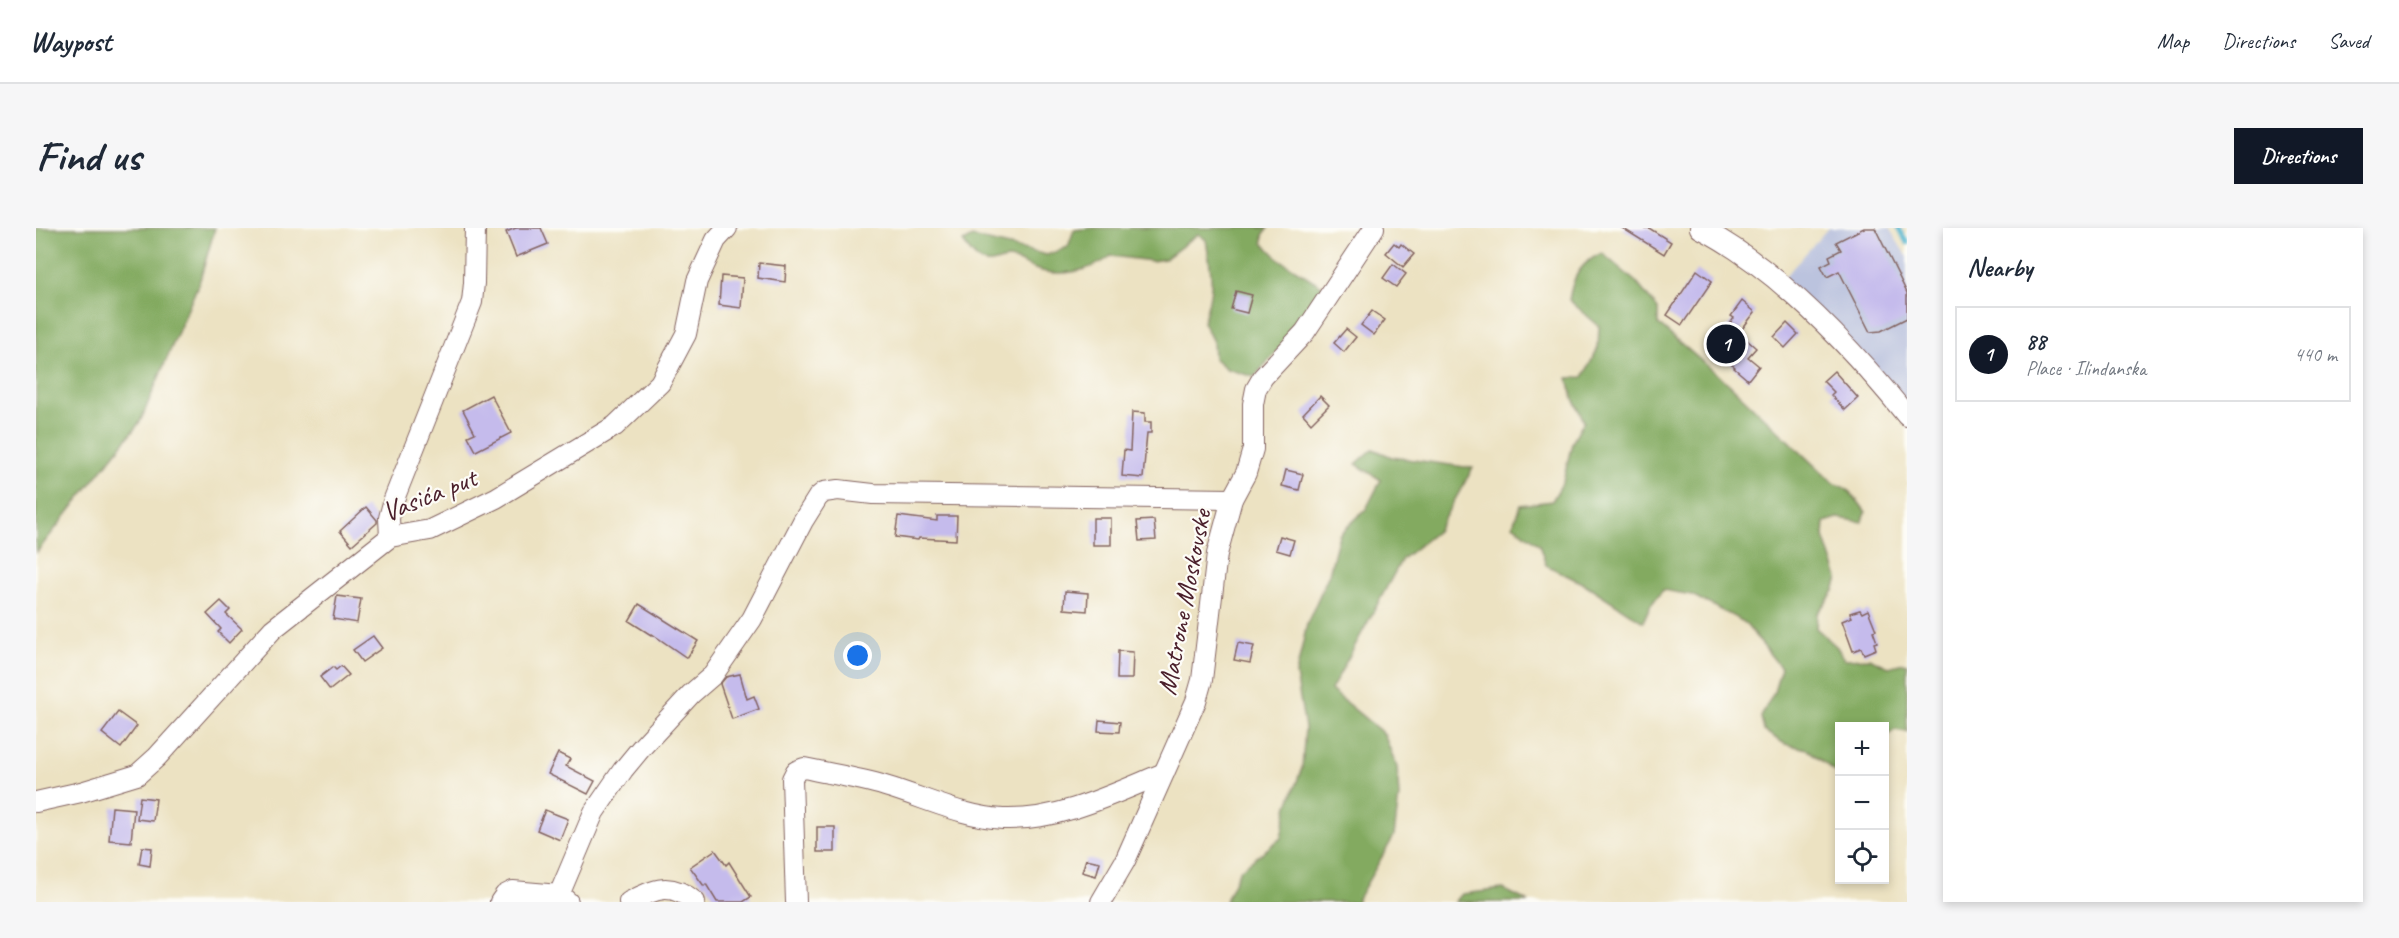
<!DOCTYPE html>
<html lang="en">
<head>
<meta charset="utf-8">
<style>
  :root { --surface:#fff; --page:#f6f6f7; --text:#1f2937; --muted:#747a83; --line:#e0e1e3; --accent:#111827 }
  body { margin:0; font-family:Caveat,sans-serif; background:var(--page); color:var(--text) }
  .controls { position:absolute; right:18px; bottom:18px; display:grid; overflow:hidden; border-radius:0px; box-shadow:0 3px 9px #0003 }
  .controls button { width:54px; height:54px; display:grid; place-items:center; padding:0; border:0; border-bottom:2px solid var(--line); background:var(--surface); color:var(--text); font:30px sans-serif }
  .you { position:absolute; left:822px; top:428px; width:21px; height:21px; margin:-15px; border:4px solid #fff; border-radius:50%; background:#1a73e8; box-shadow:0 0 0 9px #1a73e833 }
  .badge { display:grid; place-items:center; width:39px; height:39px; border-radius:50%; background:var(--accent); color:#fff; font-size:20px; font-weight:700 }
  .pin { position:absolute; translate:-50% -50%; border:3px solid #fff; box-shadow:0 2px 6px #0006 }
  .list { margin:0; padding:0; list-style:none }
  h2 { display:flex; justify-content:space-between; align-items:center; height:78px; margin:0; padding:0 24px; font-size:26px }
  h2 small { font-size:20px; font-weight:400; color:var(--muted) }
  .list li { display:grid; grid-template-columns:39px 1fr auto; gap:18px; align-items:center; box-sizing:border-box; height:96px; margin:0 12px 12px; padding:0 12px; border:2px solid var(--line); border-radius:0px }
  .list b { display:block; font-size:22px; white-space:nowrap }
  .list p { margin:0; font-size:20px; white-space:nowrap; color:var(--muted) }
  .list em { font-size:20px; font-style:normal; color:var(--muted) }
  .icon { flex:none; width:33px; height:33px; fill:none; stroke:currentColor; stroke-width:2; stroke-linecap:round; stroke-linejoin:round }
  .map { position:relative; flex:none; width:1871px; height:674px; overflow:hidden; border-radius:0px }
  header { display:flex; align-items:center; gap:36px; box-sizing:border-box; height:84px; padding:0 30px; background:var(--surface); border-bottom:2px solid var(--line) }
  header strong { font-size:28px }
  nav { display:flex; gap:33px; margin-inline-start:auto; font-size:21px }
  .intro { display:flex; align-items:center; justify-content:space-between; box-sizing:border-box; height:144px; padding:0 36px }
  h1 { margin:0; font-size:42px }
  .button { padding:15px 27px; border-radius:0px; background:var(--accent); color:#fff; font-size:21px; font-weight:700 }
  main { display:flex; gap:36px; padding:0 36px }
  aside { flex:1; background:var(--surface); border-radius:0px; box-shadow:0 3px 9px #0003 }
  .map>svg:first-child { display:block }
  .industrial { fill:#bbc3de }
  .forest { fill:#83aa60; stroke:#666446; stroke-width:1.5 }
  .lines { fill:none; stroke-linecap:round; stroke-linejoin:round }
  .stream { stroke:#4fb4ce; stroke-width:4.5 }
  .building { fill:#c5bbec }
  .minor-casing { stroke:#836360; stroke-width:22 }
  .minor { stroke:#fff; stroke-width:20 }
  .labels { text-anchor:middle; stroke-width:4.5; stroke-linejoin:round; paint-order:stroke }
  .street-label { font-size:28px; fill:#4a1f2b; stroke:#fdfcf7 }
</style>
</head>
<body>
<header>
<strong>Waypost</strong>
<nav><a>Map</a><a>Directions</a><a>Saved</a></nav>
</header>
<div class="intro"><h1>Find us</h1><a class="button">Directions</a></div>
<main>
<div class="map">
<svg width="1871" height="674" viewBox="0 0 1871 674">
  <rect width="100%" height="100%" fill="#fdfcf7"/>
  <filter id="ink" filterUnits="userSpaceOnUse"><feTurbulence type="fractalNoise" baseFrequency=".0167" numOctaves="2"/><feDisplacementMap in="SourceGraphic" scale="12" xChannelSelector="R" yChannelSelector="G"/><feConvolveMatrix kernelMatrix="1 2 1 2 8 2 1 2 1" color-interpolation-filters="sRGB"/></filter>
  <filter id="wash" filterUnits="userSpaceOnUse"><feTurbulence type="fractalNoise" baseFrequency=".008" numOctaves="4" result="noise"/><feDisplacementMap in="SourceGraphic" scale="24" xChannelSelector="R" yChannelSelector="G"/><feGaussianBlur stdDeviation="1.35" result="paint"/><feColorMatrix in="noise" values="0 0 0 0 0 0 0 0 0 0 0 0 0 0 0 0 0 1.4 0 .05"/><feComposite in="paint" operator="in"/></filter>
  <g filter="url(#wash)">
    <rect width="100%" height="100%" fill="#ece2c2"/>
    <polygon class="industrial" points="1792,0 1853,0 1871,29 1871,175 1747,51"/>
    <g class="forest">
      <polygon points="0,0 179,0 164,52 104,194 0,325"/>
      <path d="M 1057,0 L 1232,0 L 1227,7 L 1227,15 L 1243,31 L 1289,60 L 1265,96 L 1218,149 L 1191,141 L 1178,130 L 1177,114 L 1167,94 C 1179,58 1176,48 1170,12 L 1162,6 L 1129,31 L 1116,33 L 1075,28 C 1056,43 1023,50 999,41 C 991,38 983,32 973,31 C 967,31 961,34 955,35 C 942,37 934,23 927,14 L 936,9 L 1011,27 L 1032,19 L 1038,2 Z"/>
      <path d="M 1566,25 L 1600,54 L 1622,81 L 1622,96 L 1693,156 L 1797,255 C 1813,259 1820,271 1830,284 L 1826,294 L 1802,290 L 1789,294 L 1788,309 L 1802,350 L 1798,363 L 1781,386 L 1780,400 L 1801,419 L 1808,431 L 1833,430 L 1853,439 L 1867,435 L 1871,436 L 1871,504 L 1859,502 L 1849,509 L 1848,499 L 1804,499 L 1803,547 L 1771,521 L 1749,516 L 1728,503 L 1725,489 L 1738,464 L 1745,440 L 1708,394 L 1656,367 L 1627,362 L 1614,378 L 1607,394 L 1552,358 L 1510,337 L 1503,317 L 1477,297 L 1484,277 L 1516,273 L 1527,254 L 1536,215 L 1548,193 L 1536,168 L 1532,150 L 1547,149 L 1562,120 L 1563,98 L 1533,72 C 1537,48 1544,35 1566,25 Z"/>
      <polygon points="1337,221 1356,229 1437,240 1401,303 1366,331 1295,462 1348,506 1361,539 1363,568 1358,608 1320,674 1189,674 1204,642 1245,610 1252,577 1266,540 1269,500 1260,446 1271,396 1293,346 1303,307 1330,281 1345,252 1320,236"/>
      <polygon points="1467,661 1493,674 1419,674 1426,666"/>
    </g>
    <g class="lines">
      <polyline class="stream" points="1862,0 1871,15"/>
    </g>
    <g id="blocks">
      <g class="building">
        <polygon points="480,0 505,0 512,16 480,29 470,4"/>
        <polygon points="1586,0 1613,0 1635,14 1628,26"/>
        <polygon points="1828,0 1839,0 1871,65 1871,90 1845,103 1834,104 1803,43 1791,49 1785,38 1795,33 1793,28 1805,22 1800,14"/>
        <polygon points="1358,15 1363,19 1365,16 1378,26 1367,39 1350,25"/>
        <polygon points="723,35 750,38 749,54 722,50"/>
        <polygon points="1357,36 1370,46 1360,59 1347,50"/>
        <polygon points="1661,42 1676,53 1646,97 1631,87"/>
        <polygon points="685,48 707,50 705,80 683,77"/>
        <polygon points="1200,63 1216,67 1211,85 1195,81"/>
        <polygon points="1706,73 1719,84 1703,105 1720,120 1712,129 1723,138 1712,152 1698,140 1699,139 1676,122 1698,90 1695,88"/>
        <polygon points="1336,83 1349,92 1338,107 1325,97"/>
        <polygon points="1751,95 1762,106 1749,120 1738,109"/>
        <polygon points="1310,101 1320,109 1308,124 1298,115"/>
        <polygon points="1798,143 1822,170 1809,182 1795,167 1798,164 1787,153"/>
        <polygon points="455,167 475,205 440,223 432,208 439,205 427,182"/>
        <polygon points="1284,168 1293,177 1275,195 1267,186"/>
        <polygon points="1096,184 1109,185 1109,194 1115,194 1115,205 1111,205 1107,250 1086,248 1088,222 1094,223"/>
        <polygon points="1250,242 1267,246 1263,262 1246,258"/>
        <polygon points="330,279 341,292 341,295 316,317 304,303"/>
        <polygon points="862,288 901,293 901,288 921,288 920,312 883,310 882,312 859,309"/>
        <rect x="1057" y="290" width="18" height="27"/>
        <polygon points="1118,292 1120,312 1103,313 1101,293"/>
        <polygon points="1244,308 1258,312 1254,326 1240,322"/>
        <polygon points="1029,363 1052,365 1051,383 1028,381"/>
        <polygon points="301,368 325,371 321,395 297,391"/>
        <polygon points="185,373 194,382 190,386 206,401 193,415 182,404 185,401 171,386"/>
        <polygon points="603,376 662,413 651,430 616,406 615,407 593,393"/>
        <polygon points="1824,382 1826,385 1832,382 1840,402 1837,403 1841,414 1838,415 1840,421 1828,426 1825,420 1817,423 1806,393 1816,389 1814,385"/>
        <polygon points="337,408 346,420 326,434 317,422"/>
        <polygon points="1202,415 1218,418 1214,435 1198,432"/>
        <polygon points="1082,423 1097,424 1096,451 1081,451"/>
        <polygon points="305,438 313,447 294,462 284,449 297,439 300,442"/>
        <polygon points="704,446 711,471 718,468 723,481 696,491 684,456 690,449"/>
        <polygon points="82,484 101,498 85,520 66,505"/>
        <polygon points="1063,492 1084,494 1083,504 1062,503"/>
        <polygon points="522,525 534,531 530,538 559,553 552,566 512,546"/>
        <polygon points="104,569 120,571 117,593 101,591"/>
        <polygon points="76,579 98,581 95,614 73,612"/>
        <polygon points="509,582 532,591 524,612 501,602"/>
        <rect x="781" y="599" width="18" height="25"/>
        <polygon points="106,619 116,620 114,638 103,636"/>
        <polygon points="679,622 690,637 693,634 715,669 707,674 681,674 670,656 668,658 654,639"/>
        <polygon points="1050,631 1064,634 1060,648 1046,644"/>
      </g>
    </g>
  </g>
  <g filter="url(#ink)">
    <use href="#blocks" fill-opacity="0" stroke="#836360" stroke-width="1.5"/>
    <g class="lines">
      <g class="minor-casing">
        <g id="minor">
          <path d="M 1664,0 C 1741,40 1816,120 1871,188"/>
          <polyline points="354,309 353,290 358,271 436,74 438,55 439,0"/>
          <polyline points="0,574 45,564 101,547 121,529 237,401 354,309 394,302 460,270 579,198 624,155 650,106 661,53 680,12 691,0"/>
          <polyline points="523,667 558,584 587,542 606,519 655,466 677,447 716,391 767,293 782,269 788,264 802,262 837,266 1196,271"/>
          <polyline points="464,674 469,667 477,663 523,667 532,674"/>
          <path d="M 593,674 C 619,661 634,653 659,674"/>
          <path d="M 760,674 L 756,551 L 760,543 L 768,540 C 795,546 823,550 849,558 C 887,569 927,589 967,591 C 1023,593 1077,566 1128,545"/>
          <polyline points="1065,674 1089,633 1160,473 1166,452 1181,326 1196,271 1210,245 1217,221 1217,176 1220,161 1227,149 1269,104 1338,0"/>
        </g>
      </g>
      <use href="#minor" class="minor"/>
    </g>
  </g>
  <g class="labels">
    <g class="street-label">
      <text transform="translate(393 266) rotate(-22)" y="10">Vasića put</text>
      <text transform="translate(1147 374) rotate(-79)" y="10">Matrone Moskovske</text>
    </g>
  </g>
</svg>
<div class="controls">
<button>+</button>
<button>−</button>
<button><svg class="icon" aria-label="locate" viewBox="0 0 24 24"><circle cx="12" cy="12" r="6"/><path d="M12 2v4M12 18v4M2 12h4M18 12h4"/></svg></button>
</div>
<div class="you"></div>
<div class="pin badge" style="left:1690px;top:116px">1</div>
</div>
<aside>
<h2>Nearby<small></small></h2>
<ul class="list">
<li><span class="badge">1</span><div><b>88</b><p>Place · Ilindanska</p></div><em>440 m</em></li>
</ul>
</aside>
</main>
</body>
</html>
